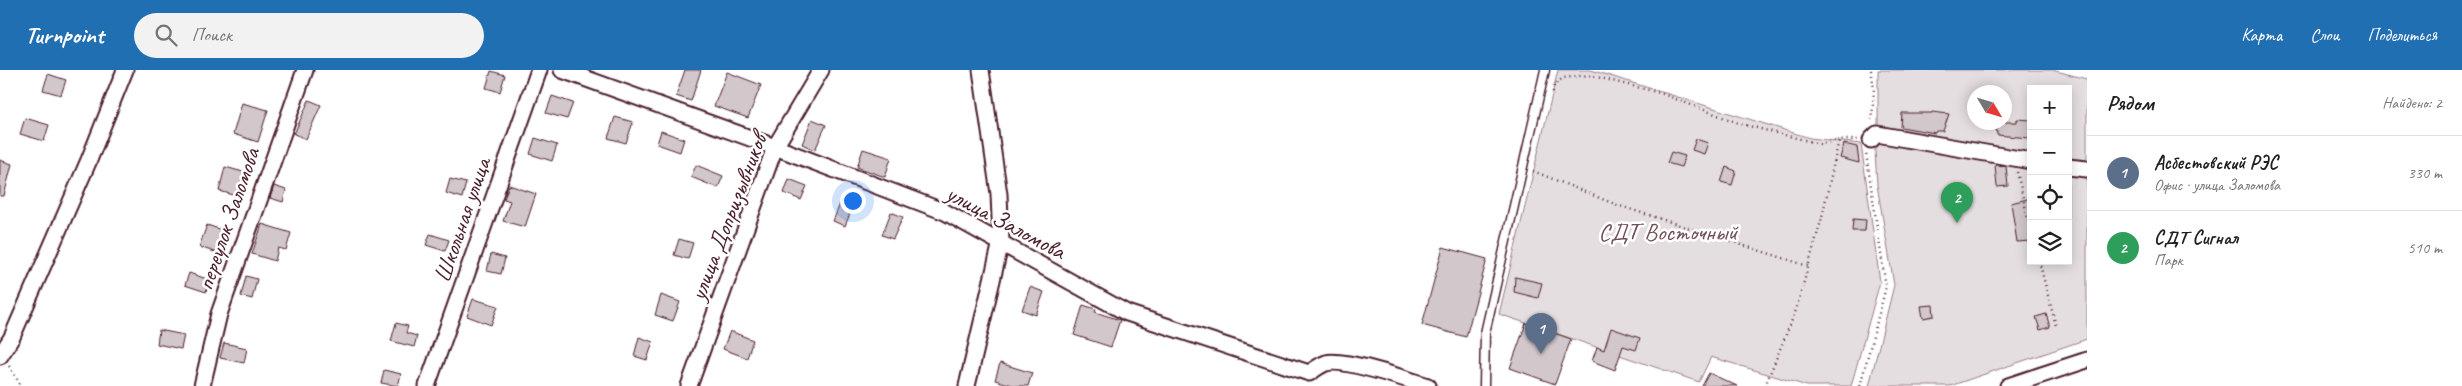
<!DOCTYPE html>
<html lang="ru">
<head>
<meta charset="utf-8">
<style>
  :root { --surface:#fff; --page:#f2f2f2; --text:#202124; --muted:#757577; --line:#e0e0e0; --accent:#1f6fb2 }
  body { margin:0; font-family:Caveat,sans-serif; background:var(--page); color:var(--text) }
  .controls { position:absolute; right:15px; top:15px; display:grid; overflow:hidden; border-radius:0px; box-shadow:0 2px 12px #0003 }
  .controls button { width:45px; height:45px; display:grid; place-items:center; padding:0; border:0; border-bottom:1px solid var(--line); background:var(--surface); color:var(--text); font:25px sans-serif }
  .compass { position:absolute; left:1967px; top:15px; width:45px; height:45px; border-radius:50%; background:var(--surface); box-shadow:0 2px 12px #0003; rotate:128deg }
  .you { position:absolute; left:852px; top:130px; width:18px; height:18px; margin:-12px; border:4px solid #fff; border-radius:50%; background:#1a73e8; box-shadow:0 0 0 8px #1a73e833 }
  .badge { display:grid; place-items:center; width:32px; height:32px; border-radius:50%; background:var(--accent); color:#fff; font-size:16px; font-weight:700 }
  .pin { position:absolute; translate:-50% -41px; filter:drop-shadow(0 1px 2px #0008) }
  .pin::after { content:''; position:absolute; top:26px; width:18px; height:15px; background:inherit; clip-path:polygon(0 0,100% 0,50% 100%) }
  .list { margin:0; padding:0; list-style:none }
  h2 { display:flex; justify-content:space-between; align-items:center; height:65px; margin:0; padding:0 20px; font-size:21px }
  h2 small { font-size:16px; font-weight:400; color:var(--muted) }
  .list li { display:grid; grid-template-columns:32px 1fr auto; gap:15px; align-items:center; box-sizing:border-box; height:75px; padding:0 20px; border-top:1px solid var(--line) }
  .list b { display:block; font-size:19px; white-space:nowrap }
  .list p { margin:0; font-size:16px; white-space:nowrap; color:var(--muted) }
  .list em { font-size:16px; font-style:normal; color:var(--muted) }
  .icon { flex:none; width:28px; height:28px; fill:none; stroke:currentColor; stroke-width:2; stroke-linecap:round; stroke-linejoin:round }
  .map { position:relative; flex:none; width:2087px; height:316px; overflow:hidden }
  header { display:flex; align-items:center; gap:30px; box-sizing:border-box; height:70px; padding:0 25px; background:var(--accent); color:#fff }
  header strong { font-size:24px }
  nav { display:flex; gap:28px; margin-inline-start:auto; font-size:18px }
  .search { width:350px; height:45px; background:var(--page); display:flex; align-items:center; gap:12px; box-sizing:border-box; padding:0 18px; border-radius:28px; color:var(--muted); font-size:19px }
  main { display:flex }
  aside { flex:1; background:var(--surface) }
  .map>svg:first-child { display:block }
  .green { fill:#e5dee0; stroke:#987e86; fill-rule:evenodd }
  .building { fill:#d2c7cb; stroke:#4a1f2b }
  .lines { fill:none; stroke-linecap:round; stroke-linejoin:round }
  .service-casing { stroke:#4a1f2b; stroke-width:11 }
  .minor-casing { stroke:#4a1f2b; stroke-width:19 }
  .path { stroke:#4a1f2b; stroke-width:2.5; stroke-dasharray:1 4; stroke-linecap:butt }
  .service { stroke:#fff; stroke-width:8 }
  .minor { stroke:#fff; stroke-width:15 }
  .labels { text-anchor:middle; stroke-width:5; stroke-linejoin:round; paint-order:stroke }
  .street-label { font-size:24px; fill:#4a1f2b; stroke:#fff }
  .park-label { font-size:24px; fill:#714f58; stroke:#fff }
</style>
</head>
<body>
<header>
<strong>Turnpoint</strong>
<div class="search"><svg class="icon" aria-label="search" viewBox="0 0 24 24"><circle cx="10" cy="10" r="6"/><path d="M15 15l6 6"/></svg>Поиск</div>
<nav><a>Карта</a><a>Слои</a><a>Поделиться</a></nav>
</header>
<main>
<div class="map">
<svg width="2087" height="316" viewBox="0 0 2087 316">
  <rect width="100%" height="100%" fill="#fff"/>
  <filter id="ink" filterUnits="userSpaceOnUse"><feTurbulence type="fractalNoise" baseFrequency=".02" numOctaves="2"/><feDisplacementMap in="SourceGraphic" scale="10" xChannelSelector="R" yChannelSelector="G"/><feConvolveMatrix kernelMatrix="1 2 1 2 8 2 1 2 1" color-interpolation-filters="sRGB"/></filter>
  <g filter="url(#ink)">
    <g class="green">
      <polygon points="1558,0 1591,0 1810,68 1861,74 1880,212 1851,316 1807,316 1711,287 1699,312 1499,244"/>
      <path d="M 1878,0 L 2052,0 L 2087,9 L 2087,269 L 1950,316 L 1869,316 L 1894,215 L 1877,115 L 1875,80 L 1878,58 ZM 2031,19 L 2068,19 L 2068,191 L 2031,191 ZM 1974,22 L 2004,22 L 2004,52 L 1974,52 Z"/>
    </g>
    <g class="building">
      <polygon points="685,0 701,0 691,31 676,26"/>
      <polygon points="491,1 505,5 500,22 486,18"/>
      <polygon points="727,2 761,15 748,48 714,36"/>
      <polygon points="48,4 66,10 61,25 43,20"/>
      <polygon points="552,26 573,33 567,49 546,43"/>
      <polygon points="309,30 321,35 306,69 294,64"/>
      <polygon points="242,33 268,40 258,72 233,64"/>
      <polygon points="1932,42 1949,44 1943,61 1936,61 1935,63 1901,57 1902,43 1932,43"/>
      <polygon points="615,47 633,52 626,73 608,68"/>
      <polygon points="25,48 49,55 44,71 20,64"/>
      <polygon points="812,49 826,55 815,80 802,74"/>
      <polygon points="2017,49 2031,50 2029,68 1997,65 1996,52 2017,52"/>
      <polygon points="661,61 684,69 680,82 657,74"/>
      <polygon points="535,68 557,75 552,91 530,84"/>
      <polygon points="1696,69 1708,73 1704,84 1692,80"/>
      <polygon points="1844,74 1857,77 1859,93 1840,88"/>
      <polygon points="863,79 891,88 885,107 857,97"/>
      <polygon points="1671,82 1685,86 1681,97 1667,93"/>
      <polygon points="0,90 12,94 4,126 0,126"/>
      <polygon points="696,95 723,106 718,118 691,107"/>
      <polygon points="1995,95 2006,96 2008,116 1997,117"/>
      <polygon points="225,97 247,103 241,127 219,121"/>
      <polygon points="1726,97 1736,101 1732,115 1721,112"/>
      <polygon points="450,109 466,113 462,128 446,123"/>
      <polygon points="789,109 807,116 801,130 784,123"/>
      <polygon points="509,115 536,124 525,157 503,151 510,131 504,129"/>
      <polygon points="274,116 286,120 283,132 270,128"/>
      <polygon points="2031,128 2031,171 2017,172 2011,133"/>
      <polygon points="842,129 854,134 845,156 833,151"/>
      <polygon points="891,142 903,147 893,169 882,165"/>
      <polygon points="1853,149 1866,150 1865,161 1852,161"/>
      <polygon points="262,154 291,163 286,180 278,178 275,191 252,184"/>
      <polygon points="207,155 225,161 218,183 199,177"/>
      <polygon points="430,164 449,170 445,181 426,175"/>
      <polygon points="679,169 693,173 688,189 674,185"/>
      <polygon points="1443,177 1487,189 1466,267 1422,255"/>
      <polygon points="491,184 505,188 501,204 487,201"/>
      <polygon points="189,203 210,210 206,222 185,215"/>
      <polygon points="246,206 257,209 252,229 241,226"/>
      <polygon points="1515,207 1542,213 1538,228 1514,222"/>
      <polygon points="1030,217 1044,222 1036,245 1022,240"/>
      <polygon points="661,225 680,232 673,251 655,245"/>
      <polygon points="473,229 498,236 491,255 467,246"/>
      <polygon points="1083,235 1096,239 1095,242 1120,250 1111,277 1074,265"/>
      <polygon points="1933,235 1934,246 1923,248 1921,236"/>
      <polygon points="2046,244 2050,257 2040,260 2036,247"/>
      <polygon points="396,253 408,256 406,263 417,266 414,277 391,271"/>
      <polygon points="1526,253 1571,269 1555,314 1510,298"/>
      <polygon points="1611,258 1640,268 1636,280 1623,276 1615,300 1592,291 1597,277 1604,280"/>
      <polygon points="159,260 184,265 181,279 157,274"/>
      <polygon points="730,261 753,270 747,288 723,279"/>
      <polygon points="639,267 653,272 647,290 634,286"/>
      <polygon points="224,273 247,278 244,293 220,288"/>
      <polygon points="1000,293 1032,303 1028,316 1016,316 995,310"/>
      <polygon points="384,300 401,304 398,316 381,313"/>
      <polygon points="1709,303 1737,316 1702,316"/>
    </g>
    <g class="lines">
      <g class="service-casing">
        <polyline id="service" points="1484,316 1485,263 1545,0"/>
      </g>
      <g class="minor-casing">
        <g id="minor">
          <path d="M 562,0 L 775,77 L 945,142 L 1127,243 L 1309,303 C 1314,300 1320,295 1326,293 C 1343,288 1409,310 1428,316"/>
          <polyline points="1871,70 1877,64 2031,91"/>
          <polyline points="2068,97 2087,99"/>
          <polyline points="0,286 12,267 89,90 125,0"/>
          <polyline points="202,316 219,244 305,0"/>
          <polyline points="427,316 539,0"/>
          <polyline points="689,316 775,77 821,0"/>
          <polyline points="967,316 1001,172 999,124 981,0"/>
          <polyline points="2008,316 2087,290"/>
        </g>
      </g>
      <g class="path">
        <polyline points="1871,0 1874,18 1872,50"/>
        <polyline points="1553,22 1554,15 1563,8 1589,5 1660,23 1741,54 1820,74 1839,70"/>
        <polyline points="1533,101 1617,135 1808,196"/>
        <polyline points="2017,102 2031,161"/>
        <polyline points="2039,191 2056,256"/>
        <polyline points="9,296 21,316"/>
        <polyline points="1765,316 1796,240 1821,151 1839,70 1858,70"/>
        <polyline points="1860,316 1886,217 1866,83"/>
      </g>
      <use href="#service" class="service"/>
      <use href="#minor" class="minor"/>
    </g>
  </g>
  <g class="labels">
    <g class="street-label">
      <text transform="translate(728 147) rotate(-69)" y="8">улица Допризывников</text>
      <text transform="translate(228 149) rotate(-71)" y="8">переулок Заломова</text>
      <text transform="translate(462 150) rotate(-71)" y="8">Школьная улица</text>
      <text transform="translate(1006 152) rotate(28)" y="8">улица Заломова</text>
    </g>
    <g class="park-label">
      <text x="1668" y="170">СДТ Восточный</text>
    </g>
  </g>
</svg>
<div class="controls">
<button>+</button>
<button>−</button>
<button><svg class="icon" aria-label="locate" viewBox="0 0 24 24"><circle cx="12" cy="12" r="6"/><path d="M12 2v4M12 18v4M2 12h4M18 12h4"/></svg></button>
<button><svg class="icon" aria-label="layers" viewBox="0 0 24 24"><path d="M12 4l9 5-9 5-9-5zM3 14l9 5 9-5"/></svg></button>
</div>
<svg class="compass" viewBox="-18 -18 36 36"><path d="M0-13l5 13h-10z" fill="#e53935"/><path d="M0 13l5-13h-10z" fill="#757577"/></svg>
<div class="you"></div>
<div class="pin badge" style="left:1541px;top:284px;background:#5c6f8a">1</div>
<div class="pin badge" style="left:1957px;top:153px;background:#2e9e5b">2</div>
</div>
<aside>
<h2>Рядом<small>Найдено: 2</small></h2>
<ul class="list">
<li><span class="badge" style="background:#5c6f8a">1</span><div><b>Асбестовский РЭС</b><p>Офис · улица Заломова</p></div><em>330 m</em></li>
<li><span class="badge" style="background:#2e9e5b">2</span><div><b>СДТ Сигнал</b><p>Парк</p></div><em>510 m</em></li>
</ul>
</aside>
</main>
</body>
</html>
